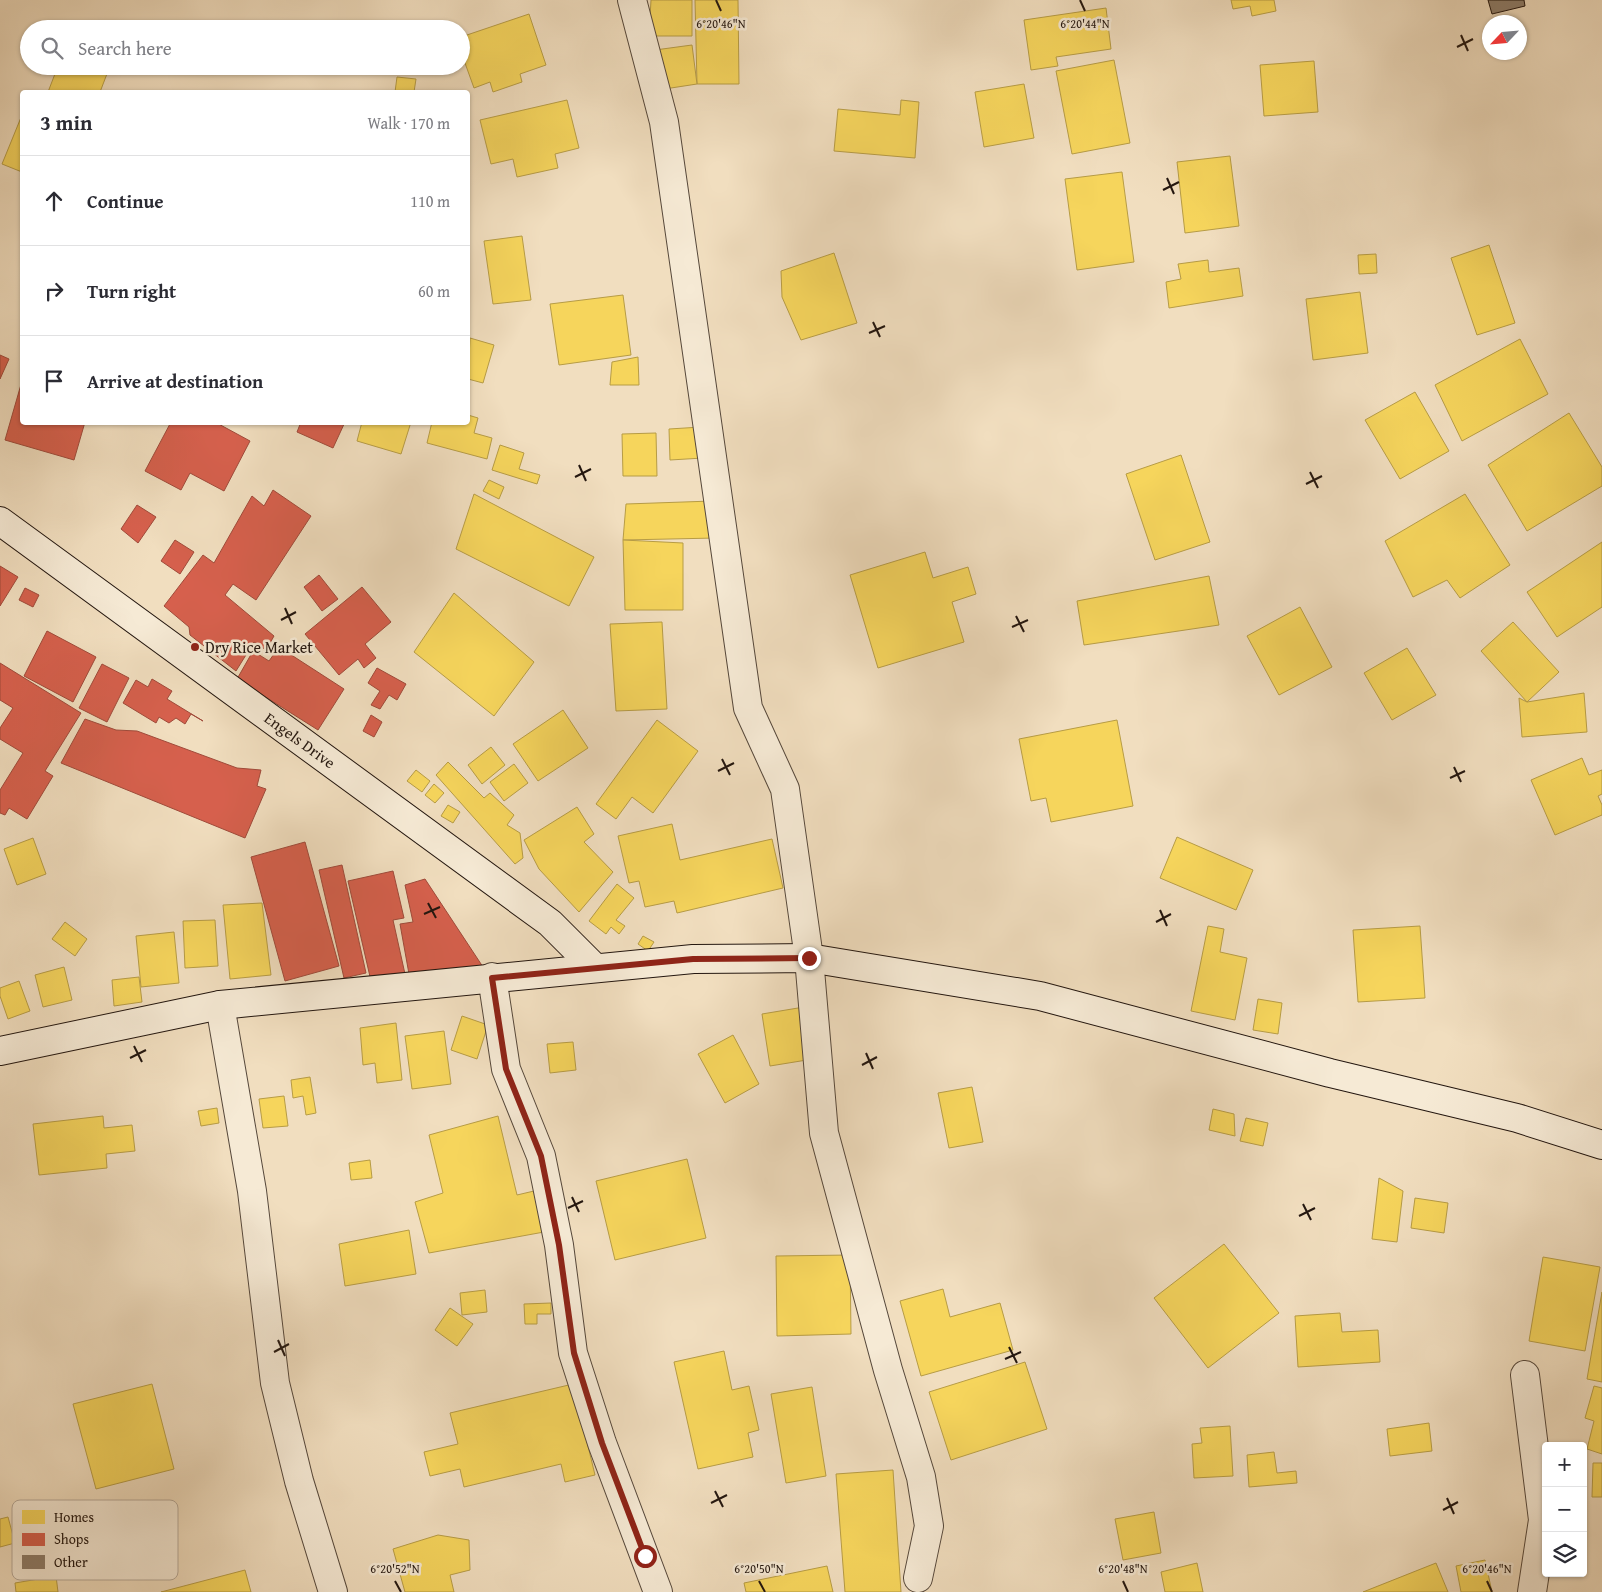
<!DOCTYPE html>
<html lang="en">
<head>
<meta charset="utf-8">
<style>
  :root { --surface:#fff; --page:#f2f2f3; --text:#2b2b33; --muted:#7c7c81; --line:#e1e1e2 }
  body { margin:0; font-family:"Gentium Book Plus",serif; background:var(--page); color:var(--text) }
  .controls { position:absolute; right:15px; bottom:15px; display:grid; overflow:hidden; border-radius:5px; box-shadow:0 1px 4px #0004 }
  .controls button { width:45px; height:45px; display:grid; place-items:center; padding:0; border:0; border-bottom:1px solid var(--line); background:var(--surface); color:var(--text); font:25px sans-serif }
  .compass { position:absolute; left:1482px; top:15px; width:45px; height:45px; border-radius:50%; background:var(--surface); box-shadow:0 1px 4px #0004; rotate:244deg }
  .stop { position:absolute; width:15px; height:15px; margin:-11px; border:4px solid #8f2418; border-radius:50%; background:#fff }
  .stop.end { background:#8f2418; border-color:#fff; box-shadow:0 1px 5px #0008 }
  .list { margin:0; padding:0; list-style:none }
  h2 { display:flex; justify-content:space-between; align-items:center; height:65px; margin:0; padding:0 20px; font-size:21px }
  h2 small { font-size:16px; font-weight:400; color:var(--muted) }
  .list li { display:grid; grid-template-columns:32px 1fr auto; gap:15px; align-items:center; box-sizing:border-box; height:90px; padding:0 20px; border-top:1px solid var(--line) }
  .list b { display:block; font-size:19px; white-space:nowrap }
  .list em { font-size:16px; font-style:normal; color:var(--muted) }
  .icon { flex:none; width:28px; height:28px; fill:none; stroke:currentColor; stroke-width:2; stroke-linecap:round; stroke-linejoin:round }
  .map { position:relative; flex:none; width:1602px; height:1592px; overflow:hidden }
  .search { position:absolute; background:var(--surface); box-shadow:0 1px 4px #0004; left:20px; top:20px; width:450px; height:55px; display:flex; align-items:center; gap:12px; box-sizing:border-box; padding:0 18px; border-radius:28px; color:var(--muted); font-size:19px }
  .panel { position:absolute; background:var(--surface); box-shadow:0 1px 4px #0004; left:20px; top:90px; width:450px; height:335px; border-radius:5px }
  .map>svg:first-child { display:block }
  .homes { fill:#f6d55c; stroke:#b79c45 }
  .shops { fill:#d6604d; stroke:#a04a3a }
  .building { fill:#8e7e6b; stroke:#23160f }
  .lines { fill:none; stroke-linecap:round; stroke-linejoin:round }
  .street-casing { stroke:#56483b; stroke-width:30 }
  .secondary-casing { stroke:#23160f; stroke-width:30 }
  .street { stroke:#f6ead5; stroke-width:28 }
  .secondary { stroke:#f6ead5; stroke-width:28 }
  .route { stroke:#8f2418; stroke-width:6 }
  .ticks { fill:none; stroke:#23160f; stroke-width:2 }
  .poi-dot { fill:#8f2418; stroke:#f6ead5; stroke-width:2 }
  .labels { text-anchor:middle; stroke-width:5; stroke-linejoin:round; paint-order:stroke }
  .poi-label { font-size:16px; fill:#23160f; stroke:#f6ead5; text-anchor:start }
  .street-label { font-size:16px; fill:#23160f; stroke:#f6ead5 }
  .key { fill:#f6ead5; stroke:#b7aa9a; stroke-width:1 }
  .key-label { font-size:14px; fill:#23160f }
  .ticks-label { font-size:12px; text-anchor:middle; fill:#23160f; stroke:#f6ead5; stroke-width:5; stroke-linejoin:round; paint-order:stroke }
</style>
</head>
<body>
<div class="map">
<svg width="1602" height="1592" viewBox="0 0 1602 1592">
  <rect width="100%" height="100%" fill="#f1debf"/>
  <filter id="stains"><feTurbulence type="fractalNoise" baseFrequency=".004" numOctaves="4"/><feColorMatrix values="0 0 0 0 .2 0 0 0 0 .09 0 0 0 0 .02 0 0 0 .5 -.17"/></filter>
  <radialGradient id="worn" r=".72"><stop offset=".6" stop-color="#630" stop-opacity="0"/><stop offset="1" stop-color="#630" stop-opacity=".3"/></radialGradient>
  <g class="homes">
    <polygon points="651,0 692,0 692,36 649,36"/>
    <polygon points="695,0 738,0 739,84 697,84"/>
    <polygon points="1231,0 1274,0 1276,11 1252,16 1250,6 1233,9"/>
    <polygon points="1106,8 1111,49 1056,57 1058,66 1031,70 1024,20"/>
    <polygon points="529,14 546,65 520,74 522,82 493,92 490,82 474,88 461,52 461,37"/>
    <polygon points="692,45 697,84 658,90 655,50"/>
    <polygon points="1114,60 1130,143 1072,154 1056,71"/>
    <polygon points="1314,61 1318,112 1264,116 1260,65"/>
    <polygon points="58,66 110,66 100,92 48,92"/>
    <polygon points="397,77 416,79 414,92 395,92"/>
    <polygon points="1024,84 1034,138 984,147 975,92"/>
    <polygon points="567,100 579,148 555,154 558,168 517,177 513,159 491,164 480,120"/>
    <polygon points="901,100 919,102 915,158 834,151 838,109 900,115"/>
    <polygon points="22,115 22,172 2,164"/>
    <polygon points="1230,156 1239,226 1185,233 1177,162"/>
    <polygon points="1122,172 1134,262 1077,270 1065,179"/>
    <polygon points="522,236 531,300 493,304 484,241"/>
    <polygon points="1489,245 1515,323 1477,335 1451,258"/>
    <polygon points="834,253 857,323 801,340 782,297 781,271"/>
    <polygon points="1376,254 1377,273 1359,274 1358,255"/>
    <polygon points="1208,260 1209,272 1239,268 1243,296 1169,308 1166,282 1181,279 1178,264"/>
    <polygon points="1360,292 1368,353 1313,360 1306,299"/>
    <polygon points="623,295 631,355 559,365 550,304"/>
    <polygon points="470,338 494,345 483,383 468,379"/>
    <polygon points="1520,339 1548,394 1462,441 1435,385"/>
    <polygon points="638,357 639,385 610,385 612,362"/>
    <polygon points="1415,392 1449,451 1400,479 1365,420"/>
    <polygon points="1569,413 1602,467 1602,486 1527,531 1488,465"/>
    <polygon points="468,415 478,418 474,433 492,438 487,459 427,443 432,422 468,422"/>
    <polygon points="362,422 411,422 401,454 357,441"/>
    <polygon points="701,427 703,458 670,460 669,429"/>
    <polygon points="656,433 657,476 623,476 622,434"/>
    <polygon points="500,445 524,453 519,469 540,475 537,484 492,470"/>
    <polygon points="1181,455 1210,542 1155,560 1126,474"/>
    <polygon points="489,480 504,487 499,499 483,491"/>
    <polygon points="474,494 594,557 569,606 456,549"/>
    <polygon points="1465,494 1510,565 1460,598 1447,580 1413,597 1385,541"/>
    <polygon points="712,501 716,538 623,540 626,504"/>
    <polygon points="623,540 683,543 683,610 625,610"/>
    <polygon points="1602,542 1602,607 1557,637 1527,592"/>
    <polygon points="925,552 933,578 968,567 976,594 952,602 964,642 878,668 850,575"/>
    <polygon points="1209,576 1219,625 1084,645 1077,601"/>
    <polygon points="454,593 534,662 494,716 414,652"/>
    <polygon points="1300,607 1332,667 1279,695 1247,636"/>
    <polygon points="662,622 667,709 616,711 610,624"/>
    <polygon points="1513,622 1559,672 1527,702 1481,651"/>
    <polygon points="1407,648 1436,695 1392,720 1364,673"/>
    <polygon points="1584,693 1587,732 1522,737 1519,698 1527,702"/>
    <polygon points="563,710 588,748 538,781 513,744"/>
    <polygon points="657,720 698,751 653,813 632,797 616,819 596,804"/>
    <polygon points="1117,720 1133,806 1051,822 1046,798 1031,801 1019,739"/>
    <polygon points="491,747 505,765 482,784 468,765"/>
    <polygon points="1582,758 1589,775 1602,770 1602,794 1598,796 1602,805 1602,815 1555,835 1531,780"/>
    <polygon points="448,762 484,798 490,793 514,815 507,825 520,833 523,858 515,864 436,775"/>
    <polygon points="514,764 528,783 504,801 490,782"/>
    <polygon points="416,770 430,781 422,792 407,781"/>
    <polygon points="434,784 444,793 435,803 425,795"/>
    <polygon points="448,805 460,812 453,823 441,816"/>
    <polygon points="577,807 594,834 584,842 613,872 579,912 539,869 524,840"/>
    <polygon points="672,824 680,860 772,839 783,888 677,913 674,901 645,907 639,881 629,883 618,836"/>
    <polygon points="1177,837 1253,870 1236,910 1160,878"/>
    <polygon points="33,838 46,874 17,885 4,849"/>
    <polygon points="617,884 634,898 616,920 625,926 619,934 611,927 606,934 589,921"/>
    <polygon points="262,903 271,975 230,979 223,905"/>
    <polygon points="215,920 218,966 185,968 183,921"/>
    <polygon points="65,922 87,939 75,956 52,939"/>
    <polygon points="1208,926 1224,929 1220,952 1247,958 1235,1020 1191,1011"/>
    <polygon points="1420,926 1425,998 1358,1002 1353,930"/>
    <polygon points="174,932 179,983 141,987 136,936"/>
    <polygon points="643,936 654,942 648,951 638,944"/>
    <polygon points="64,967 72,1000 43,1007 35,975"/>
    <polygon points="139,977 142,1002 114,1006 112,980"/>
    <polygon points="19,981 30,1011 8,1019 0,996 0,988"/>
    <polygon points="1258,999 1282,1003 1278,1034 1253,1030"/>
    <polygon points="804,1007 813,1059 770,1066 762,1014"/>
    <polygon points="462,1016 488,1025 477,1059 451,1050"/>
    <polygon points="396,1023 402,1080 377,1083 375,1063 363,1065 360,1028"/>
    <polygon points="444,1031 451,1084 412,1089 405,1036"/>
    <polygon points="733,1035 759,1084 725,1103 698,1054"/>
    <polygon points="573,1042 576,1070 550,1073 547,1044"/>
    <polygon points="310,1077 316,1113 306,1115 303,1096 293,1098 291,1080"/>
    <polygon points="972,1087 983,1142 949,1148 938,1093"/>
    <polygon points="284,1096 288,1126 263,1128 259,1099"/>
    <polygon points="217,1108 219,1123 201,1126 198,1111"/>
    <polygon points="1213,1109 1234,1114 1235,1136 1209,1130"/>
    <polygon points="103,1116 104,1128 132,1125 135,1151 106,1154 107,1168 39,1175 33,1124"/>
    <polygon points="498,1116 517,1195 534,1191 544,1232 429,1253 415,1202 443,1193 429,1135"/>
    <polygon points="1246,1118 1268,1123 1263,1146 1240,1141"/>
    <polygon points="687,1159 706,1238 615,1260 596,1181"/>
    <polygon points="370,1160 372,1178 351,1180 349,1163"/>
    <polygon points="1379,1178 1403,1191 1397,1242 1372,1239"/>
    <polygon points="1415,1198 1448,1203 1444,1233 1411,1228"/>
    <polygon points="409,1230 416,1274 345,1286 339,1244"/>
    <polygon points="1224,1244 1279,1313 1208,1368 1154,1298"/>
    <polygon points="850,1255 851,1334 777,1336 776,1256"/>
    <polygon points="1543,1257 1600,1267 1585,1351 1529,1341"/>
    <polygon points="943,1289 950,1317 1000,1303 1013,1350 921,1376 900,1301"/>
    <polygon points="485,1290 487,1312 462,1315 460,1293"/>
    <polygon points="1602,1292 1602,1382 1587,1379"/>
    <polygon points="551,1303 551,1314 537,1314 537,1324 525,1324 524,1304"/>
    <polygon points="450,1308 473,1324 457,1346 435,1330"/>
    <polygon points="1340,1313 1342,1332 1378,1330 1380,1362 1298,1367 1295,1316"/>
    <polygon points="724,1351 732,1390 749,1386 759,1430 748,1433 753,1457 698,1469 674,1362"/>
    <polygon points="1025,1362 1047,1429 951,1460 929,1392"/>
    <polygon points="152,1384 174,1469 96,1489 73,1404"/>
    <polygon points="573,1384 595,1475 565,1482 561,1464 464,1487 460,1469 430,1476 424,1452 458,1444 450,1413"/>
    <polygon points="1594,1386 1602,1388 1602,1454 1587,1449 1594,1421 1585,1418"/>
    <polygon points="812,1387 826,1476 786,1483 771,1394"/>
    <polygon points="1429,1423 1432,1451 1390,1456 1387,1429"/>
    <polygon points="1230,1426 1233,1476 1194,1478 1192,1444 1202,1443 1200,1428"/>
    <polygon points="1274,1452 1277,1473 1296,1471 1297,1483 1249,1487 1247,1455"/>
    <polygon points="1593,1463 1602,1463 1602,1497 1592,1497"/>
    <polygon points="893,1470 901,1592 845,1592 836,1474"/>
    <polygon points="1154,1512 1161,1553 1123,1560 1115,1519"/>
    <polygon points="8,1517 15,1543 0,1547 0,1519"/>
    <polygon points="438,1535 469,1540 470,1570 450,1575 454,1592 405,1592 393,1549"/>
    <polygon points="1485,1560 1492,1592 1461,1592 1456,1566"/>
    <polygon points="1197,1563 1203,1592 1165,1592 1161,1572"/>
    <polygon points="1436,1563 1448,1592 1363,1592"/>
    <polygon points="827,1566 833,1592 746,1592 744,1583"/>
    <polygon points="245,1570 251,1592 161,1592"/>
    <polygon points="56,1576 58,1592 16,1592 15,1583"/>
  </g>
  <g class="shops">
    <polygon points="0,355 9,359 0,379"/>
    <polygon points="22,381 22,422 85,422 74,460 5,440"/>
    <polygon points="171,422 215,422 250,441 224,491 190,473 181,490 145,471"/>
    <polygon points="301,422 345,422 333,448 297,432"/>
    <polygon points="273,490 311,516 256,600 233,584 225,595 274,636 266,650 254,642 236,671 190,635 189,627 164,606 203,555 214,563 252,496 264,506"/>
    <polygon points="137,505 156,517 138,543 121,529"/>
    <polygon points="175,540 194,552 180,574 161,561"/>
    <polygon points="0,566 18,577 0,606"/>
    <polygon points="319,575 338,599 322,611 304,587"/>
    <polygon points="362,587 391,622 365,644 376,658 364,668 358,659 339,675 305,634"/>
    <polygon points="25,588 39,595 33,607 19,600"/>
    <polygon points="47,631 96,657 73,702 24,676"/>
    <polygon points="279,647 344,689 318,730 237,679 253,651 269,661"/>
    <polygon points="0,663 81,713 45,771 53,776 27,819 9,808 5,815 0,813 0,790 23,753 0,739 0,728 13,708 0,700"/>
    <polygon points="102,664 129,678 107,722 79,708"/>
    <polygon points="377,668 406,684 397,700 389,695 380,709 371,705 380,691 368,683"/>
    <polygon points="152,679 172,691 167,699 203,721 191,714 185,724 176,718 169,723 159,717 156,723 123,703 136,680 148,687"/>
    <polygon points="371,715 382,722 374,737 363,731"/>
    <polygon points="85,719 116,730 137,731 237,768 261,770 257,786 266,789 245,838 61,763"/>
    <polygon points="305,842 339,966 285,981 251,857"/>
    <polygon points="342,865 366,973 344,978 319,870"/>
    <polygon points="393,871 404,918 393,920 405,974 371,981 348,881"/>
    <polygon points="425,879 483,967 409,974 400,924 413,922 405,885"/>
  </g>
  <polygon class="building" points="1488,0 1524,0 1525,6 1492,14"/>
  <g class="lines">
    <g class="street-casing">
      <g id="street">
        <polyline points="632,0 664,122 748,708 785,789 809,958 824,1133 888,1370 921,1477 929,1526 918,1578"/>
        <polyline points="492,977 506,1069 541,1156 559,1245 573,1353 602,1443 658,1592"/>
        <polyline points="220,1005 252,1191 275,1383 299,1481 333,1592"/>
        <polyline points="1525,1375 1543,1520 1532,1592"/>
      </g>
    </g>
    <g class="secondary-casing">
      <g id="secondary">
        <polyline points="0,521 550,923 594,967"/>
        <polyline points="0,1051 220,1005 693,959 809,958 1040,996 1330,1073 1517,1118 1602,1145"/>
      </g>
    </g>
    <use href="#street" class="street"/>
    <use href="#secondary" class="secondary"/>
  </g>
  <g class="lines">
    <polyline class="route" points="645,1556 602,1443 574,1353 559,1245 541,1156 506,1069 492,978 693,959 809,958"/>
  </g>
  <path class="ticks" d="M 716,0 L 721,11M 1080,0 L 1085,11M 1461,35 L 1468,51M 1457,47 L 1473,39M 1167,178 L 1174,194M 1163,190 L 1179,182M 873,322 L 880,337M 869,333 L 885,326M 579,465 L 586,481M 1310,472 L 1318,488M 575,477 L 591,469M 1306,484 L 1322,476M 285,608 L 292,624M 1016,616 L 1024,632M 281,620 L 296,612M 1012,627 L 1028,620M 722,759 L 730,775M 1454,767 L 1461,782M 718,771 L 734,763M 1450,778 L 1465,771M 428,903 L 436,918M 1160,910 L 1167,926M 424,914 L 440,907M 1156,922 L 1171,914M 134,1046 L 142,1062M 866,1053 L 873,1069M 130,1058 L 146,1050M 862,1065 L 877,1057M 572,1197 L 579,1212M 1303,1204 L 1311,1220M 568,1208 L 583,1201M 1299,1216 L 1315,1208M 278,1340 L 285,1356M 1009,1347 L 1017,1363M 274,1352 L 289,1344M 1005,1359 L 1021,1352M 715,1491 L 723,1507M 1447,1498 L 1454,1514M 711,1503 L 727,1495M 1443,1510 L 1458,1502M 395,1581 L 401,1592M 759,1581 L 765,1592M 1123,1581 L 1128,1592M 1487,1581 L 1492,1592"/>
  <circle class="poi-dot" cx="195" cy="647" r="5"/>
  <g class="labels">
    <g class="poi-label">
      <text x="205" y="653">Dry Rice Market</text>
    </g>
    <g class="street-label">
      <text transform="translate(300 740) rotate(36)" y="6">Engels Drive</text>
    </g>
  </g>
  <rect x="12" y="1500" width="166" height="80" rx="8" class="key"/>
  <rect x="22" y="1510" width="23" height="14" fill="#f6d55c"/>
  <rect x="22" y="1533" width="23" height="13" fill="#d6604d"/>
  <rect x="22" y="1555" width="23" height="14" fill="#8e7e6b"/>
  <g class="key-label">
    <text x="54" y="1522">Homes</text>
    <text x="54" y="1544">Shops</text>
    <text x="54" y="1567">Other</text>
  </g>
  <g class="ticks-label">
    <text x="721" y="28">6°20'46"N</text>
    <text x="1085" y="28">6°20'44"N</text>
    <text x="395" y="1573">6°20'52"N</text>
    <text x="759" y="1573">6°20'50"N</text>
    <text x="1123" y="1573">6°20'48"N</text>
    <text x="1487" y="1573">6°20'46"N</text>
  </g>
  <rect width="100%" height="100%" filter="url(#stains)"/>
  <rect width="100%" height="100%" fill="url(#worn)"/>
</svg>
<div class="controls">
<button>+</button>
<button>−</button>
<button><svg class="icon" aria-label="layers" viewBox="0 0 24 24"><path d="M12 4l9 5-9 5-9-5zM3 14l9 5 9-5"/></svg></button>
</div>
<svg class="compass" viewBox="-18 -18 36 36"><path d="M0-13l5 13h-10z" fill="#e53935"/><path d="M0 13l5-13h-10z" fill="#7c7c81"/></svg>
<div class="stop" style="left:645px;top:1556px"></div>
<div class="stop end" style="left:809px;top:958px"></div>
<div class="search"><svg class="icon" aria-label="search" viewBox="0 0 24 24"><circle cx="10" cy="10" r="6"/><path d="M15 15l6 6"/></svg>Search here</div>
<section class="panel">
<h2>3 min<small>Walk · 170 m</small></h2>
<ul class="list">
<li><svg class="icon" aria-label="ahead" viewBox="0 0 24 24"><path d="M12 20V5M6 11l6-6 6 6"/></svg><div><b>Continue</b></div><em>110 m</em></li>
<li><svg class="icon" aria-label="right" viewBox="0 0 24 24"><path d="M7 20v-9h11M14 6l5 5-5 5"/></svg><div><b>Turn right</b></div><em>60 m</em></li>
<li><svg class="icon" aria-label="arrive" viewBox="0 0 24 24"><path d="M6 21V4h12l-3 4 3 4H6"/></svg><div><b>Arrive at destination</b></div></li>
</ul>
</section>
</div>
</body>
</html>
